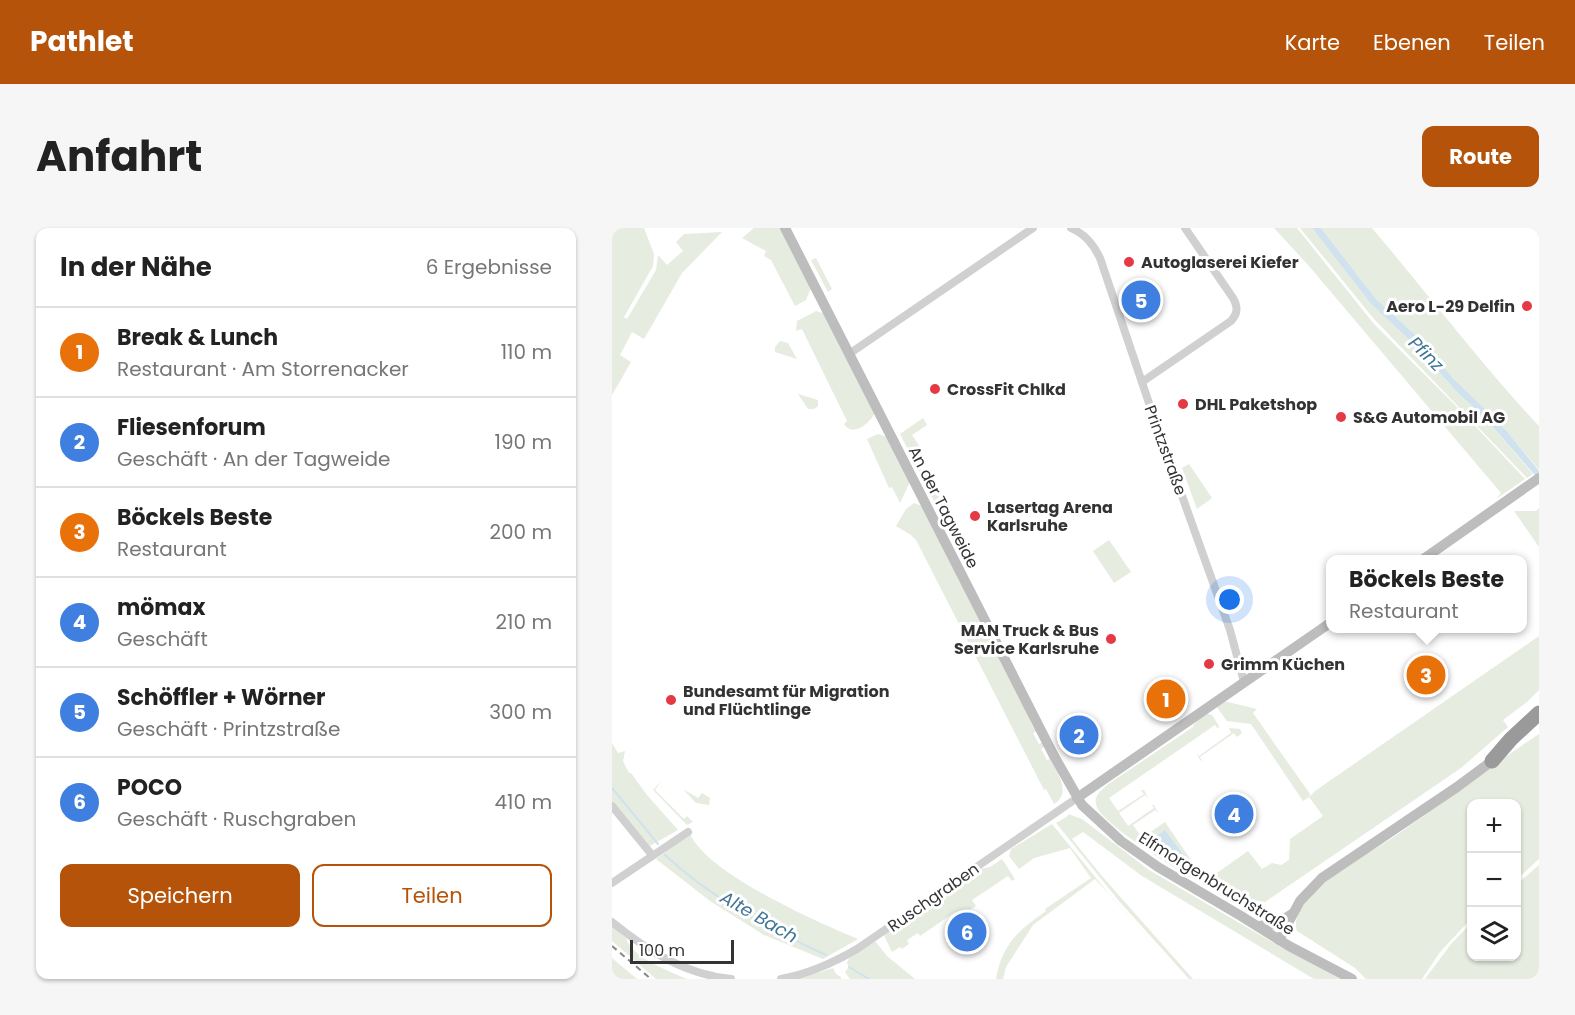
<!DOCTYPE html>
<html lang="de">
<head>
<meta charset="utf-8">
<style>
  :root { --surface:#fff; --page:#f6f6f6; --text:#222; --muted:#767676; --line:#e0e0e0; --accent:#b45309 }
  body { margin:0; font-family:Poppins,sans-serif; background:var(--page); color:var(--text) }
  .controls { position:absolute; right:18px; bottom:18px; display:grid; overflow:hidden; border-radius:12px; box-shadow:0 2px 4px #0004 }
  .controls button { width:54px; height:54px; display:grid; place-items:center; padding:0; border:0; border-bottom:2px solid var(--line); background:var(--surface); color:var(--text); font:30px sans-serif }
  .scale { position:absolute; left:18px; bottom:15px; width:104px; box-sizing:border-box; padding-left:6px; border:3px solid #333; border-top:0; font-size:16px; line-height:21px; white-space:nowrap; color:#333; -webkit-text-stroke:4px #fff; paint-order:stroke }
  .you { position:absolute; left:618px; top:372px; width:21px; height:21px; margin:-15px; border:4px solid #fff; border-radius:50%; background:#1a73e8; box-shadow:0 0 0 9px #1a73e833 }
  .badge { display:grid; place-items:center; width:39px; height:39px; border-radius:50%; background:var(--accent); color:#fff; font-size:20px; font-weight:700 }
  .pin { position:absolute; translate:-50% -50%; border:3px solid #fff; box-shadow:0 2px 6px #0006 }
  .popup { position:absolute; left:714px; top:327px; width:201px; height:78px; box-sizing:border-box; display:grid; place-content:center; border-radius:12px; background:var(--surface); filter:drop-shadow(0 2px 4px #0005); font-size:20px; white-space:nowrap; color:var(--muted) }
  .popup b { font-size:22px; color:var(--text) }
  .popup::after { content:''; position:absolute; left:50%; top:100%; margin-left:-12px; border:12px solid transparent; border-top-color:var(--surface) }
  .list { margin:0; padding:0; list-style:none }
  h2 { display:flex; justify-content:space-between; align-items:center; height:78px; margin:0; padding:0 24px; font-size:26px }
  h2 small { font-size:20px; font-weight:400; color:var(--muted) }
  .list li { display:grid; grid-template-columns:39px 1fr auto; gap:18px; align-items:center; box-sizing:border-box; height:90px; padding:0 24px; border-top:2px solid var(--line) }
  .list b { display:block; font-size:22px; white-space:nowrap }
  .list p { margin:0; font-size:20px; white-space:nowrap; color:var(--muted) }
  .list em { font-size:20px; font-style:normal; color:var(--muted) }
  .actions { display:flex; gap:12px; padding:18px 24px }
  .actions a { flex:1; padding:14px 0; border:2px solid var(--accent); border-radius:12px; text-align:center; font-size:21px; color:var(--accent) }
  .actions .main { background:var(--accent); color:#fff }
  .icon { flex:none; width:33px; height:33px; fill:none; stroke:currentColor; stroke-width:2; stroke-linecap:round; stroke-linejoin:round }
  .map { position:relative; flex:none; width:927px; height:751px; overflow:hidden; border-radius:12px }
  header { display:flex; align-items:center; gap:36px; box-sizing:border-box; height:84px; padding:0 30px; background:var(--accent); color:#fff }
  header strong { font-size:28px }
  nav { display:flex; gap:33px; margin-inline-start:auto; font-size:21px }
  .intro { display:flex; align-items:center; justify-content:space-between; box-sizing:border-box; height:144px; padding:0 36px }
  h1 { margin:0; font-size:42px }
  .button { padding:15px 27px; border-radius:12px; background:var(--accent); color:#fff; font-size:21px; font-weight:700 }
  main { display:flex; gap:36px; padding:0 36px }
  aside { flex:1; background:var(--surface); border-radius:12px; box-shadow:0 2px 4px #0004 }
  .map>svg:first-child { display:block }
  .green { fill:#e6ecdf }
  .water { fill:#cfe2ee }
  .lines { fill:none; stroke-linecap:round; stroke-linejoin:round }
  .stream { stroke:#cfe2ee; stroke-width:2 }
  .street { stroke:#d0d0d0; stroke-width:8 }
  .secondary { stroke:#bdbdbd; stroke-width:10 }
  .highway { stroke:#9a9a9a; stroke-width:15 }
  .rail { stroke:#888; stroke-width:2; stroke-dasharray:6 4.5; stroke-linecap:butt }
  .poi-dot { fill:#e63946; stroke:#fff; stroke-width:2 }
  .labels { text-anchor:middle; stroke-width:6; stroke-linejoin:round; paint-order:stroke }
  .poi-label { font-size:16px; font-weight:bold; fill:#333; stroke:#fff; text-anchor:start }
  .street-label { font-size:16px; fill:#333; stroke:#fff }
  .water-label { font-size:18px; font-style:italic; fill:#3f7597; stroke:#fff }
</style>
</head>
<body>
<header>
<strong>Pathlet</strong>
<nav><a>Karte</a><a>Ebenen</a><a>Teilen</a></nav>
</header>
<div class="intro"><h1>Anfahrt</h1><a class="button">Route</a></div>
<main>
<aside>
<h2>In der Nähe<small>6 Ergebnisse</small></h2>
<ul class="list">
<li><span class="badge" style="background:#e8710a">1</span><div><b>Break &amp; Lunch</b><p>Restaurant · Am Storrenacker</p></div><em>110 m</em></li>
<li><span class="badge" style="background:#3f7fe0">2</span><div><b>Fliesenforum</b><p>Geschäft · An der Tagweide</p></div><em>190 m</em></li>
<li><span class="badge" style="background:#e8710a">3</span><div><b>Böckels Beste</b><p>Restaurant</p></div><em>200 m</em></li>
<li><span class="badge" style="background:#3f7fe0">4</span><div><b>mömax</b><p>Geschäft</p></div><em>210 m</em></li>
<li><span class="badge" style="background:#3f7fe0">5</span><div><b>Schöffler + Wörner</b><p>Geschäft · Printzstraße</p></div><em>300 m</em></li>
<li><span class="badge" style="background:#3f7fe0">6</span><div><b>POCO</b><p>Geschäft · Ruschgraben</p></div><em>410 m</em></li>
</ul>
<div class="actions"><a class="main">Speichern</a><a>Teilen</a></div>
</aside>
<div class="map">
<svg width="927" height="751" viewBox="0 0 927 751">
  <rect width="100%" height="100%" fill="#fff"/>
  <g class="green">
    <polygon points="0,0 32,0 42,26 41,38 12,89 15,91 44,42 46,27 55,37 71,23 64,14 72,6 110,4 70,45 32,111 20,104 8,127 19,134 0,167"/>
    <polygon points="142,0 169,0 199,60 194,72 183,78 159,32 152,28 154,23 130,10"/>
    <polygon points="662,0 685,0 762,96 849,183 913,251 884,271 889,265 697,38"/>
    <polygon points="688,0 700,0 759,76 803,117 845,164 872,189 921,246 915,250 762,91"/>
    <path d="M 709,0 L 760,0 C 816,66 868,135 927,198 L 927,242 L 894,202 L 841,150 L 810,113 L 764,71 Z"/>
    <polygon points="204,30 220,61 216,64 199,32"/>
    <path d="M 204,83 L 213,86 L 263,184 C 259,195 240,210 232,196 L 235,193 L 190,101 L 184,103 L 185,93 Z"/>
    <polygon points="168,113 176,115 185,131 163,124 163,119"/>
    <polygon points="186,166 206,172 206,178 202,181 196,181"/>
    <polygon points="311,190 315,197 300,207 308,219 304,222 305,225 302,228 327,269 322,273 288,206"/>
    <polygon points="266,206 275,209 298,254 288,275 280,259 277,260 255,211"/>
    <polygon points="577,236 600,270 585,281 570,240"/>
    <path d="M 302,275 L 310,278 L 418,488 L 417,490 L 422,501 L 425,503 L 421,505 L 427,516 L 431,514 L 433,518 L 429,521 L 435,532 L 438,531 C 446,546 460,565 442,576 L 434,561 L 432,562 L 304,312 L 299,307 L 284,298 L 294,281 Z"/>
    <polygon points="927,280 927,319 902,283 924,283"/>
    <polygon points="497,312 519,344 502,355 481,323"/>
    <path d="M 927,408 L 927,462 L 915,474 L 891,492 L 896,499 L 849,540 L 653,674 C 632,671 617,663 600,651 L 602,647 L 636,623 L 650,641 L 660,635 L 669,637 L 677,632 L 678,611 L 711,588 L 697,569 L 691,573 L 639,496 L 615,493 L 604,478 L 612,473 L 645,481 L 641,485 L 698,566 L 697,569 L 703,563 Z"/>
    <path d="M 593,485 L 600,487 L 607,498 L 606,501 L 603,497 L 497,570 L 506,583 L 532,566 L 529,562 L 532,562 L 536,570 L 533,567 L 507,585 L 516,598 L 542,580 L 540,577 L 542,577 L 546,585 L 543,582 L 521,597 L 530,610 L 553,594 L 587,644 L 579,650 C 562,639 486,594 484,576 C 482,567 490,562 495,557 L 581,499 L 582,496 Z"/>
    <polygon points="617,500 628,501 630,505 625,509 622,505 588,529 590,533 588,532 584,524 587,528 619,505"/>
    <path d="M 927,506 L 927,631 L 905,651 L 904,576 L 860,576 L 859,691 L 828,724 L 810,751 L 754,751 L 743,740 L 685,703 C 678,685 706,659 719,648 C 741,631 767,620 789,604 C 835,572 880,537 927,506 Z"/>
    <polygon points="0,515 6,525 13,523 11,533 17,545 19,545 35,567 66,602 38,618 0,573"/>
    <polygon points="49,553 43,562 72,591 75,588 81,594 75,597 41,562"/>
    <polygon points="71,561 86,570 90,565 98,570 97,577 84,575"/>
    <polygon points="456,586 470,591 537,642 679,725 732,751 702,751 530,648 471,604 460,611 489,647 581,751 577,751 507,673 444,595 456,588"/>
    <path d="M 440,596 L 497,666 L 574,751 L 483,651 L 421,697 L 394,739 L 391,751 L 384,751 C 390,716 407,702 434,683 L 433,681 L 479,650 L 458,620 L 422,630 L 407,641 L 397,628 L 399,621 Z"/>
    <path d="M 78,606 C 96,646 205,694 246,711 L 211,731 L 152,707 L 98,673 L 44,631 Z"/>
    <polygon points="390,631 403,651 400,653 396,648 360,672 364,678 347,689 343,684 308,708 306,705 295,712 297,716 290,721 288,719 280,724 279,722 272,707 368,641 378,639"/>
    <polygon points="927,637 927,751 813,751 839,716 859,695 860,728 904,728 905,656"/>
    <path d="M 0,698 L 14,710 C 20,730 57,743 75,751 L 44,751 L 0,713 Z"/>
    <polygon points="263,713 275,728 303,751 238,751 233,744 237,739 235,735 237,730"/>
    <polygon points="0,730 25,751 0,751"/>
    <polygon points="221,740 224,746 229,749 229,751 186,751"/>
  </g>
  <g class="water">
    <polygon points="700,0 709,0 764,71 810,113 841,150 894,202 927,243 927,252 872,189 845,164 803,117 759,76"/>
    <polygon points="553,602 584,644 532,617"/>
  </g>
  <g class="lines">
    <g class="stream">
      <polyline points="0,560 46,616"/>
      <path d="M 53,627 C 99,670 157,701 214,727"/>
      <polyline points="237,739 257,751"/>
    </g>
    <g class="street">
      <path d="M 459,0 C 474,7 481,16 488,30 L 540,184 L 618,402 L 632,454"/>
      <polyline points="237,126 421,0"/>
      <path d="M 530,154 L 619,93 C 626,85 626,79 621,70 L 573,0"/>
      <polyline points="0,578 40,627"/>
      <polyline points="0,655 76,604"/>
      <path d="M 0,694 C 36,723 72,746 119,751"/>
      <path d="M 169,751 C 197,746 221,735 245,721 L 465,570"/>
    </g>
    <g class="secondary">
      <polyline points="173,0 442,528 470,577 509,613 546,639 629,688 677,718 740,751"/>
      <polyline points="810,332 927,250"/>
      <polyline points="465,570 718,395"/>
      <polyline points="646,698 665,696 680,686"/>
      <polyline points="667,712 688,673 710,650 845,559 880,533"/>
    </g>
    <polyline class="highway" points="880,533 899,511 927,485"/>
    <polyline class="rail" points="0,718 39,751"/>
  </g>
  <g class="poi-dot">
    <circle cx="517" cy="34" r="6"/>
    <circle cx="915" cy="78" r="6"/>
    <circle cx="323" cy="161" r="6"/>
    <circle cx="571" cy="176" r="6"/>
    <circle cx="729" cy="189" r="6"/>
    <circle cx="363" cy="288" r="6"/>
    <circle cx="499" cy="411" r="6"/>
    <circle cx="597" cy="436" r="6"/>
    <circle cx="59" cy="472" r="6"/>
  </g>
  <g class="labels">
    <g class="poi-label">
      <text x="529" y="40">Autoglaserei Kiefer</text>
      <text x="903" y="84" text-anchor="end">Aero L-29 Delfin</text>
      <text x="335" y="167">CrossFit Chlkd</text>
      <text x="583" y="182">DHL Paketshop</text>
      <text x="741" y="195">S&amp;G Automobil AG</text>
      <text x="375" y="285">Lasertag Arena<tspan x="375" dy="18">Karlsruhe</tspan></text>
      <text x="487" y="408" text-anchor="end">MAN Truck &amp; Bus<tspan x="487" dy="18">Service Karlsruhe</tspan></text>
      <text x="609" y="442">Grimm Küchen</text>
      <text x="71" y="469">Bundesamt für Migration<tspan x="71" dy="18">und Flüchtlinge</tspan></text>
    </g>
    <g class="street-label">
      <text transform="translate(554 222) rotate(70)" y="6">Printzstraße</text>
      <text transform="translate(332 279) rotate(63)" y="6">An der Tagweide</text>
      <text transform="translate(605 655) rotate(32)" y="6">Elfmorgenbruchstraße</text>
      <text transform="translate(321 669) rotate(-35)" y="6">Ruschgraben</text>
    </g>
    <g class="water-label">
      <text transform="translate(814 126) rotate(45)" y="6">Pfinz</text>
      <text transform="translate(147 689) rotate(30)" y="6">Alte Bach</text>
    </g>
  </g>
</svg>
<div class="controls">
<button>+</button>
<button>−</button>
<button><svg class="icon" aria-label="layers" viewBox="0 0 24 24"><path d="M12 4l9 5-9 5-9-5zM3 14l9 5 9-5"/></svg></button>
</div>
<div class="scale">100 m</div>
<div class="you"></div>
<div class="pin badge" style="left:554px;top:471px;background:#e8710a">1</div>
<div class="pin badge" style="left:467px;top:507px;background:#3f7fe0">2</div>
<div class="pin badge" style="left:814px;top:447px;background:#e8710a">3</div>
<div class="popup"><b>Böckels Beste</b>Restaurant</div>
<div class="pin badge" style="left:622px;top:586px;background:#3f7fe0">4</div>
<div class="pin badge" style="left:529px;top:72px;background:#3f7fe0">5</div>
<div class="pin badge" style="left:355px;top:704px;background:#3f7fe0">6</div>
</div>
</main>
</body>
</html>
